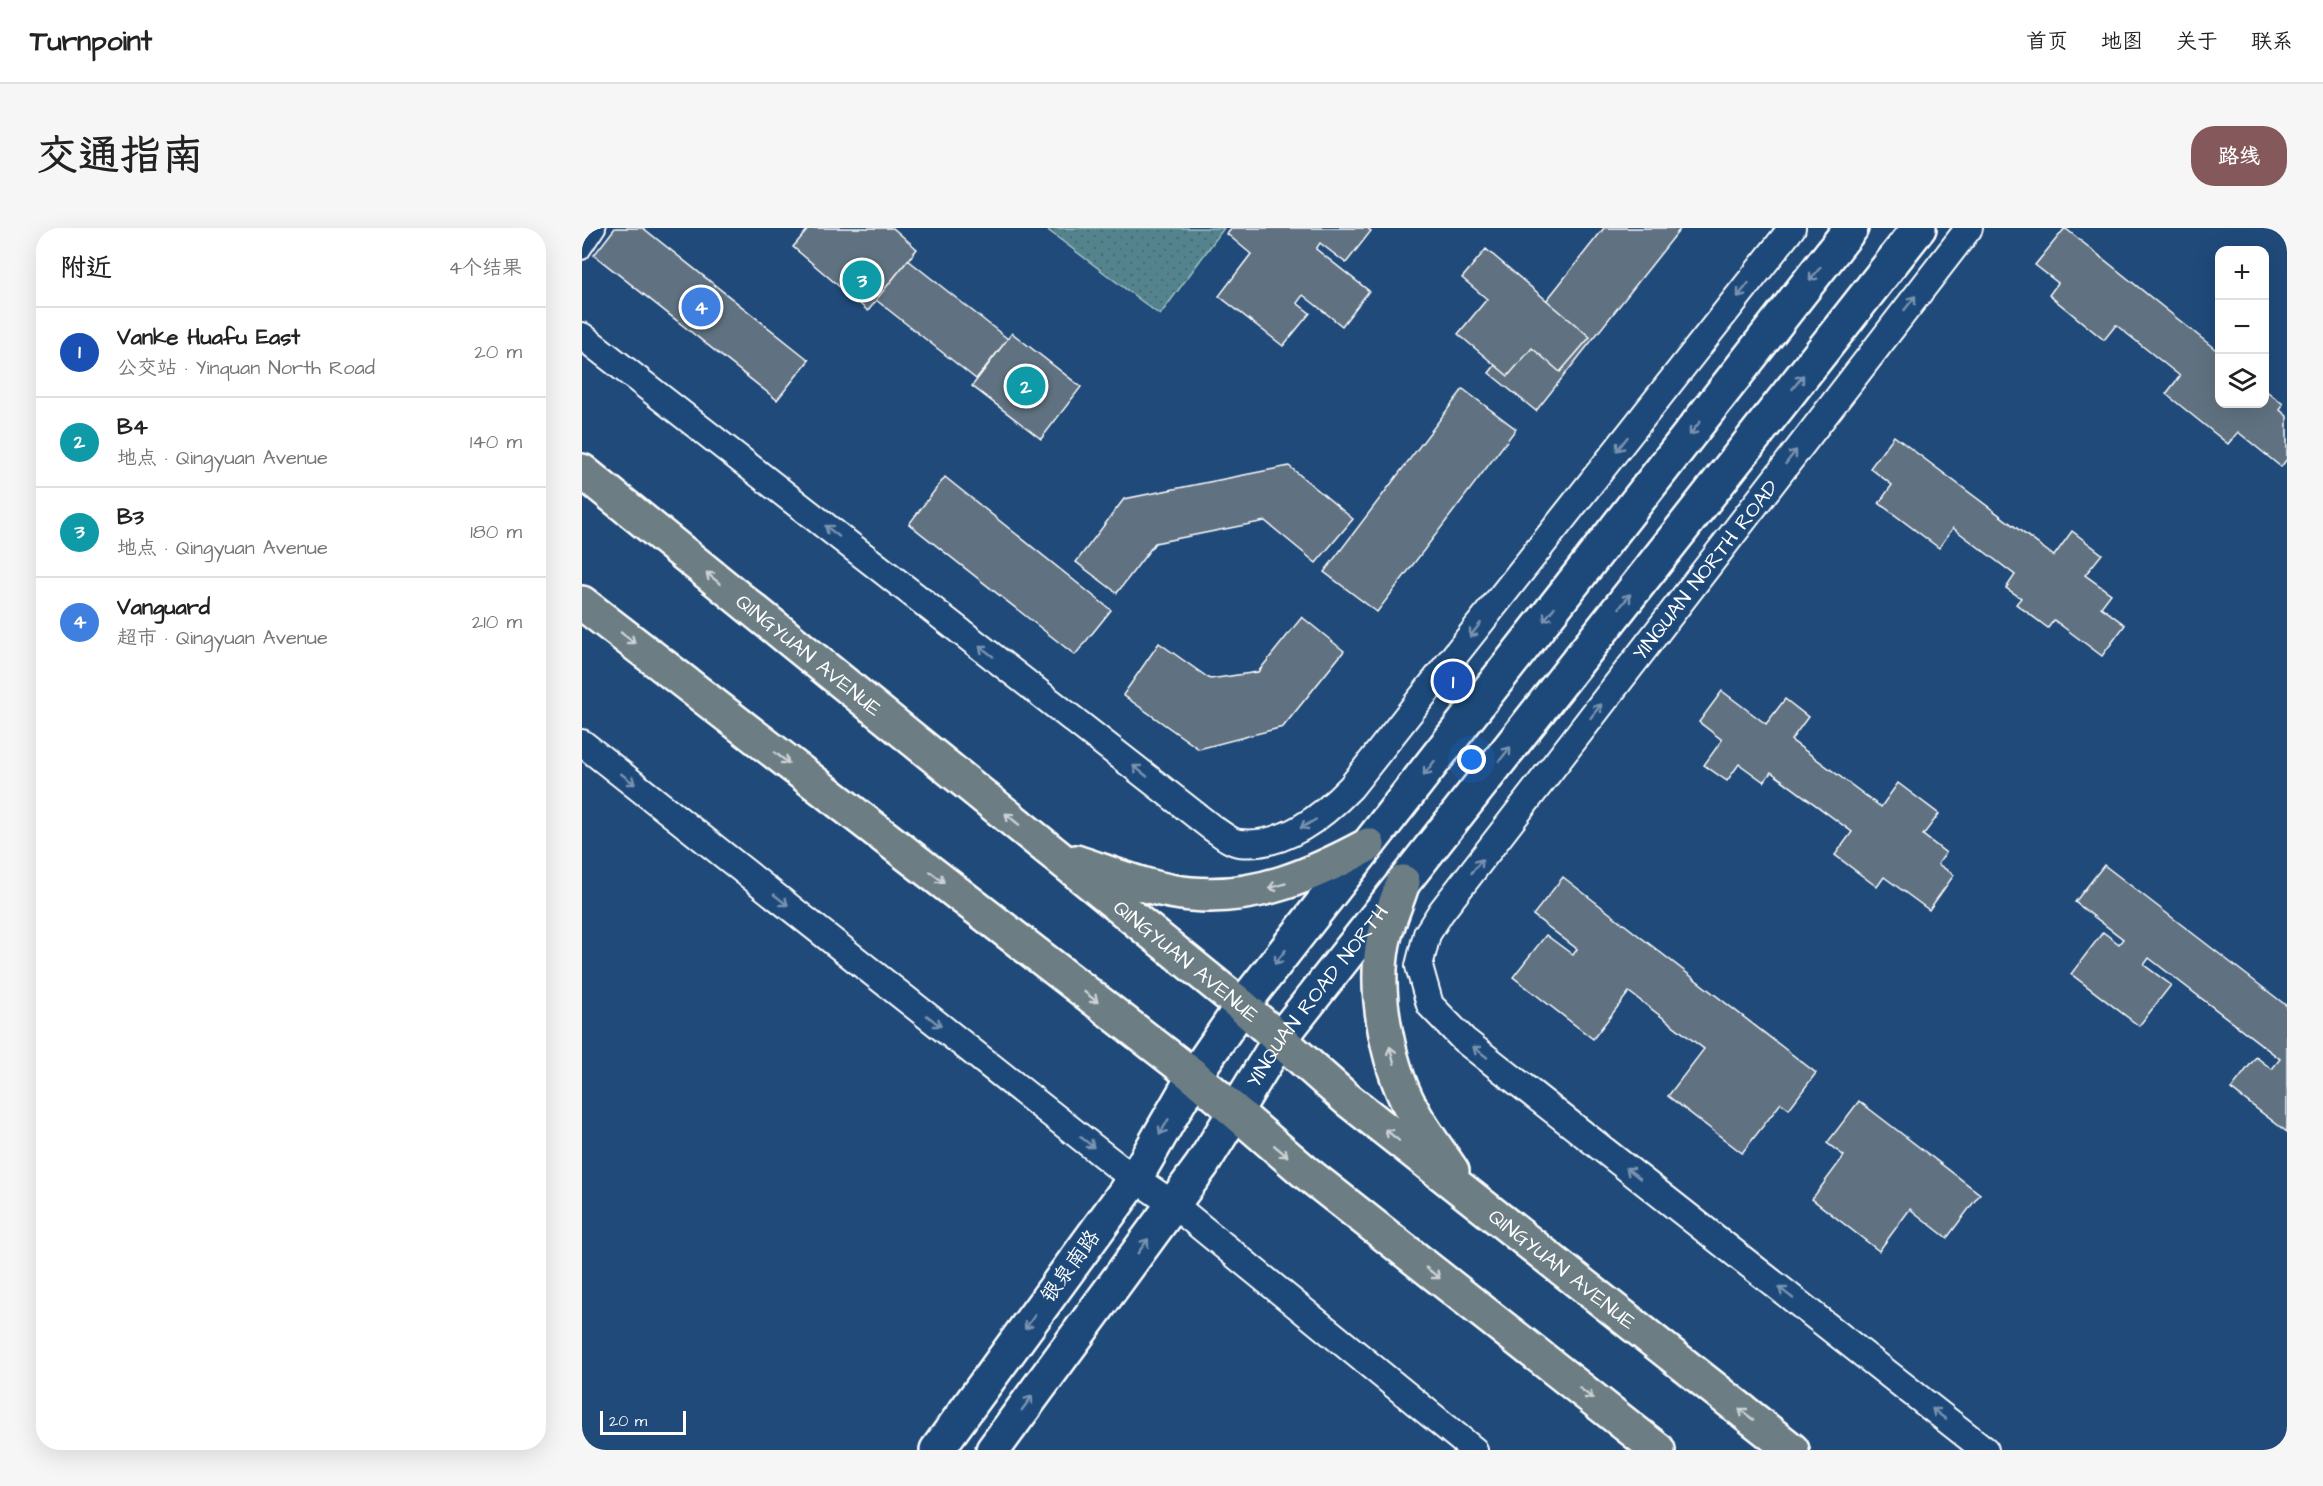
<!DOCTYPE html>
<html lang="zh">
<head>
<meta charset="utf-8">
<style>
  :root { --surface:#fff; --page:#f6f6f6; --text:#222; --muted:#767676; --line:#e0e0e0; --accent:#85585c }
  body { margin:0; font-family:"Architects Daughter","LXGW WenKai TC",sans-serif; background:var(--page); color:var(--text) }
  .controls { position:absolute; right:18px; top:18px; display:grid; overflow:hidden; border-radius:12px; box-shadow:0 6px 24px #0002 }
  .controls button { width:54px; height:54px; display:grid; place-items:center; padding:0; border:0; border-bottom:2px solid var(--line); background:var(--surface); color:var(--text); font:30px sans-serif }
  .scale { position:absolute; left:18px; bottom:15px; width:86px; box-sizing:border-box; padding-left:6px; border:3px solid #fff; border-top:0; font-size:16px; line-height:21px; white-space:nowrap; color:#fff; -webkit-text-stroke:4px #1f4a7a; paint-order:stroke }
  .you { position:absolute; left:890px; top:532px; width:21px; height:21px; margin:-15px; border:4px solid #fff; border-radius:50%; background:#1a73e8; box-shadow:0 0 0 9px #1a73e833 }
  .badge { display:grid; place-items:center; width:39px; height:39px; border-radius:50%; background:var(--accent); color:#fff; font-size:20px; font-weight:700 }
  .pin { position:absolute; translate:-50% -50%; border:3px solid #fff; box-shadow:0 2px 6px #0006 }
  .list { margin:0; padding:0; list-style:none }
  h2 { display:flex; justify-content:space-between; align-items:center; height:78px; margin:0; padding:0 24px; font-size:26px }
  h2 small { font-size:20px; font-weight:400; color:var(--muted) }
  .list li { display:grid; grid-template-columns:39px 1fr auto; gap:18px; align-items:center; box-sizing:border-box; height:90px; padding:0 24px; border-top:2px solid var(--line) }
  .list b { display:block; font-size:22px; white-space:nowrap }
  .list p { margin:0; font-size:20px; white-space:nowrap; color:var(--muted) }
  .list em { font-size:20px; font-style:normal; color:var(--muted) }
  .icon { flex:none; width:33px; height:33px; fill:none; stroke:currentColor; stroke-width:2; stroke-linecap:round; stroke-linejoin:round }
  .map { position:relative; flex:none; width:1705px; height:1222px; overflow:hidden; border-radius:24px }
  header { display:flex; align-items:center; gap:36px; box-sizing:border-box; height:84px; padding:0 30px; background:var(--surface); border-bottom:2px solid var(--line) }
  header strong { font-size:28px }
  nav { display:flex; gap:33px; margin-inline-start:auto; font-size:21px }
  .intro { display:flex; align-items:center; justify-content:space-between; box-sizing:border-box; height:144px; padding:0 36px }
  h1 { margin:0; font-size:42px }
  .button { padding:15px 27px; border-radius:24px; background:var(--accent); color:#fff; font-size:21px; font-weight:700 }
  main { display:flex; gap:36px; padding:0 36px }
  aside { flex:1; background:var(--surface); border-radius:24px; box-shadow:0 6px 24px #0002 }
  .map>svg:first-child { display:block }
  .garden { fill:url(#garden-dots); stroke:#a9c2c6; stroke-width:1.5 }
  .building { fill:#617281; stroke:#fff; stroke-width:1.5 }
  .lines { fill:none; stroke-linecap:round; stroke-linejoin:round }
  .lane-casing { stroke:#fff; stroke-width:18 }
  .street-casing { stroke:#fff; stroke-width:30 }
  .secondary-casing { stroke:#fff; stroke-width:38 }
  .highway-casing { stroke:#fff; stroke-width:38 }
  .lane { stroke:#1f4a7a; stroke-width:14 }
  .street { stroke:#1f4a7a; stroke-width:26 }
  .secondary { stroke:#1f4a7a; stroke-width:33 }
  .highway { stroke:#6c7e84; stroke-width:33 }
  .oneway { stroke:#7992af }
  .oneway2 { stroke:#ccd2d4 }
  .labels { text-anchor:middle; stroke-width:4.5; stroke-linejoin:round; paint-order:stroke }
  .street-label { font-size:21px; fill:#fff; stroke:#1f4a7a }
</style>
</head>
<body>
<header>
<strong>Turnpoint</strong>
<nav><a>首页</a><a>地图</a><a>关于</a><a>联系</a></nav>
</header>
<div class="intro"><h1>交通指南</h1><a class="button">路线</a></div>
<main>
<aside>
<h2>附近<small>4个结果</small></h2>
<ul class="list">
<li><span class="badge" style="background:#1a4fb4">1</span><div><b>Vanke Huafu East</b><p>公交站 · Yinquan North Road</p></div><em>20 m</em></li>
<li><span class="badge" style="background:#0f9aa8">2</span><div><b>B4</b><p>地点 · Qingyuan Avenue</p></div><em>140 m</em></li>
<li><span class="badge" style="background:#0f9aa8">3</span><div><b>B3</b><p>地点 · Qingyuan Avenue</p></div><em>180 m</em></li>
<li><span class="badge" style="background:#3f7fe0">4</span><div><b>Vanguard</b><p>超市 · Qingyuan Avenue</p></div><em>210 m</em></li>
</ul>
</aside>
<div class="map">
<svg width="1705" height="1222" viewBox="0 0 1705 1222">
  <defs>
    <pattern id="garden-dots" width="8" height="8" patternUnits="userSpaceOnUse" patternTransform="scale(1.5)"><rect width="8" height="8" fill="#53848e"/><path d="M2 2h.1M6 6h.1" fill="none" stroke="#506b70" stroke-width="1.8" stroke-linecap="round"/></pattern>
  </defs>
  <rect width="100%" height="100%" fill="#1f4a7a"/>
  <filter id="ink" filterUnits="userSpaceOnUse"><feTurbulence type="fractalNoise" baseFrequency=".0167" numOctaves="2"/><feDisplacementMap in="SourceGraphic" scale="12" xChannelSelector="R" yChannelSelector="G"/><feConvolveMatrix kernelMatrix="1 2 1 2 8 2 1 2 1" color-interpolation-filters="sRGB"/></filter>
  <g filter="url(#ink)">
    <polygon class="garden" points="463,0 642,0 578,87"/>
    <g class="building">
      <polygon points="33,0 61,0 227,132 195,172 12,27"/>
      <polygon points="227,0 311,0 335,21 286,83 211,19"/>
      <polygon points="650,0 785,0 789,3 764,35 738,15 734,21 787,63 760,98 721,67 715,75 728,85 701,118 637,68 669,26 645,6"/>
      <polygon points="1022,0 1099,0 954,183 907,145"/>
      <polygon points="1483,0 1638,125 1638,176 1682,176 1682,161 1701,176 1698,182 1705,188 1705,231 1699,239 1656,204 1646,216 1584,166 1598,148 1534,97 1522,112 1467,67 1476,55 1453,37"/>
      <polygon points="904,21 1008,109 978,144 950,120 926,148 876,106 905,71 880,50"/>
      <polygon points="326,32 426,111 394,151 294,72"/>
      <polygon points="430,105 499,159 459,211 390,158"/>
      <polygon points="881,161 934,201 795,384 742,344"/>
      <polygon points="1312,208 1472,328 1490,303 1520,326 1503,347 1529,366 1519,379 1543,397 1520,428 1472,392 1466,400 1434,376 1439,370 1424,360 1433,347 1371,300 1357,320 1297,275 1310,257 1288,240"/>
      <polygon points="707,238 771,291 734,335 683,293 573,315 535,365 494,334 542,271"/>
      <polygon points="363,249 529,382 493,427 327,296"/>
      <polygon points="720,389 762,423 701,499 617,521 541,467 577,415 628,451 676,444"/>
      <polygon points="1140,463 1184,496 1203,471 1226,489 1209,512 1299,579 1316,555 1357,586 1341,607 1364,625 1356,636 1372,647 1347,682 1302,649 1295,659 1253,627 1270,604 1189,544 1182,554 1157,536 1145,553 1122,537 1140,512 1117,494"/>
      <polygon points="1522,637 1705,778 1705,904 1649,861 1674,829 1690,841 1698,831 1567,730 1562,737 1589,757 1557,798 1489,746 1521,704 1537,716 1541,711 1493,674"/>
      <polygon points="981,649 1234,845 1207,881 1199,875 1160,925 1086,868 1122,821 1047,764 1011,811 931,749 964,707 991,727 995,721 951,687"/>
      <polygon points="1277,873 1398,966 1365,1010 1328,981 1297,1023 1230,971 1262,928 1245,915"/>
    </g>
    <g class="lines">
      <g class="lane-casing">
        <polyline id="lane" points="0,24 16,0"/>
      </g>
      <g class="street-casing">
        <g id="street">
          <polyline points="1387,0 859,684 845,706 837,738 848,777 882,812 1403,1222"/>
          <path d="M 0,108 L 629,599 C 637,604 648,614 657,615 C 702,620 741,588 769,559 L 1210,0"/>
          <polyline points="0,515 535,938 592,977 892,1222"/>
        </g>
      </g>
      <g class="secondary-casing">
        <g id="secondary">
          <polyline points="355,1222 554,949 612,848 660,778 1269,0"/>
          <path id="s1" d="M 411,1222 L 620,937 L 698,811 L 1337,0"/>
        </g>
      </g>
      <g class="highway-casing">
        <g id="highway">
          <path id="s2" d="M 0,243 L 660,778 L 765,871 L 1210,1222"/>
          <polyline points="0,375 612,848 722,943 1076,1222"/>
          <path d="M 494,634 C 531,646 570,663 609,666 C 674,672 730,647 786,617"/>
          <path d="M 821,654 C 815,674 805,695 801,715 C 791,767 807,845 834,889 C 845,908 858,925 870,943"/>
        </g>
      </g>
      <use href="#lane" class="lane"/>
      <use href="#street" class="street"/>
      <use href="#secondary" class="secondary"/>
      <use href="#highway" class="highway"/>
    </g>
    <defs><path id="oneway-shaft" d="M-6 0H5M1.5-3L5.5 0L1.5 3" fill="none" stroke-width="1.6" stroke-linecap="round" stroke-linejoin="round" transform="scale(1.5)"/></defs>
    <g class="oneway">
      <use href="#oneway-shaft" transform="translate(1233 46) rotate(128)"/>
      <use href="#oneway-shaft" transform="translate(1161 62) rotate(128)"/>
      <use href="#oneway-shaft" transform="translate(1328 75) rotate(-52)"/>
      <use href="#oneway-shaft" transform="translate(1216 154) rotate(-52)"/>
      <use href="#oneway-shaft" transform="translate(1113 200) rotate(128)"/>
      <use href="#oneway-shaft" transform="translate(1040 216) rotate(128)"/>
      <use href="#oneway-shaft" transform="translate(1209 229) rotate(-52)"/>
      <use href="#oneway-shaft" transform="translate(250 303) rotate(-142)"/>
      <use href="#oneway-shaft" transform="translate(1043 373) rotate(-52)"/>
      <use href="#oneway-shaft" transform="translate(967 386) rotate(128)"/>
      <use href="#oneway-shaft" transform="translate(893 402) rotate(128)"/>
      <use href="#oneway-shaft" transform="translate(404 423) rotate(-142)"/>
      <use href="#oneway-shaft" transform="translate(1014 483) rotate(-52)"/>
      <use href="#oneway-shaft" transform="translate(923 526) rotate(-52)"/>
      <use href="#oneway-shaft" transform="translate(847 540) rotate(128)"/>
      <use href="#oneway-shaft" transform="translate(558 543) rotate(-142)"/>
      <use href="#oneway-shaft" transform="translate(46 551) rotate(38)"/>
      <use href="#oneway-shaft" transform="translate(726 596) rotate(150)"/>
      <use href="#oneway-shaft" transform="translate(895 638) rotate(-52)"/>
      <use href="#oneway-shaft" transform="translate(199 672) rotate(38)"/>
      <use href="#oneway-shaft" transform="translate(698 729) rotate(128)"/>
      <use href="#oneway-shaft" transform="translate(352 793) rotate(38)"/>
      <use href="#oneway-shaft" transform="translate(898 824) rotate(-142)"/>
      <use href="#oneway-shaft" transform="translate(582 899) rotate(120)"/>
      <use href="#oneway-shaft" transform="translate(505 914) rotate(38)"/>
      <use href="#oneway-shaft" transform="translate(1051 945) rotate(-142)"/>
      <use href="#oneway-shaft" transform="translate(561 1018) rotate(-54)"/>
      <use href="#oneway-shaft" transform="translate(1204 1065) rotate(-142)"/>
      <use href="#oneway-shaft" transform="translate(448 1094) rotate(126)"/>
      <use href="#oneway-shaft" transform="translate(445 1175) rotate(-54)"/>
      <use href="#oneway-shaft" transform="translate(1357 1186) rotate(-142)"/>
    </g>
    <g class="oneway2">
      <use href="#oneway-shaft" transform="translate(131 350) rotate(-141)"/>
      <use href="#oneway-shaft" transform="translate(46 410) rotate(38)"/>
      <use href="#oneway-shaft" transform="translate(200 530) rotate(38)"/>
      <use href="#oneway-shaft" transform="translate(430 591) rotate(-141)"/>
      <use href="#oneway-shaft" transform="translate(355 649) rotate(38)"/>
      <use href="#oneway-shaft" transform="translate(695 658) rotate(163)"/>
      <use href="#oneway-shaft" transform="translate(509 769) rotate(38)"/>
      <use href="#oneway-shaft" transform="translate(810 827) rotate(-105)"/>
      <use href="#oneway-shaft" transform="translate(810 907) rotate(-141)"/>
      <use href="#oneway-shaft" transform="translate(699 923) rotate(40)"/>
      <use href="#oneway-shaft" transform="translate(851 1045) rotate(38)"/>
      <use href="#oneway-shaft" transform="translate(1004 1165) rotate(38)"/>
      <use href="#oneway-shaft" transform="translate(1164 1186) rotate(-142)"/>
    </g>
  </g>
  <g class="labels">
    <g class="street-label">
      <text transform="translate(1123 342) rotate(-52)" y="7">YINQUAN NORTH ROAD</text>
      <text dy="7" stroke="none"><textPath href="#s2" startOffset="292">QINGYUAN AVENUE</textPath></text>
      <text dy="7" stroke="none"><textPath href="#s2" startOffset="778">QINGYUAN AVENUE</textPath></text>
      <text dy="7" stroke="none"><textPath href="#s1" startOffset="558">YINQUAN ROAD NORTH</textPath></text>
      <text transform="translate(488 1038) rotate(-54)" y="7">银泉南路</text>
      <text dy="7" stroke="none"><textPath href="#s2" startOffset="1264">QINGYUAN AVENUE</textPath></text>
    </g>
  </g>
</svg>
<div class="controls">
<button>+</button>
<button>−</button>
<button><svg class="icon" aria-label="layers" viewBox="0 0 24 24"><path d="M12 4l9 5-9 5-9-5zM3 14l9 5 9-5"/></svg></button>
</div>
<div class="scale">20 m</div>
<div class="you"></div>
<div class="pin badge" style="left:871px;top:453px;background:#1a4fb4">1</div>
<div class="pin badge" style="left:444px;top:158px;background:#0f9aa8">2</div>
<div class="pin badge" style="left:280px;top:52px;background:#0f9aa8">3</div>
<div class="pin badge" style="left:119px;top:79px;background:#3f7fe0">4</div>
</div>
</main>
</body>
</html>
